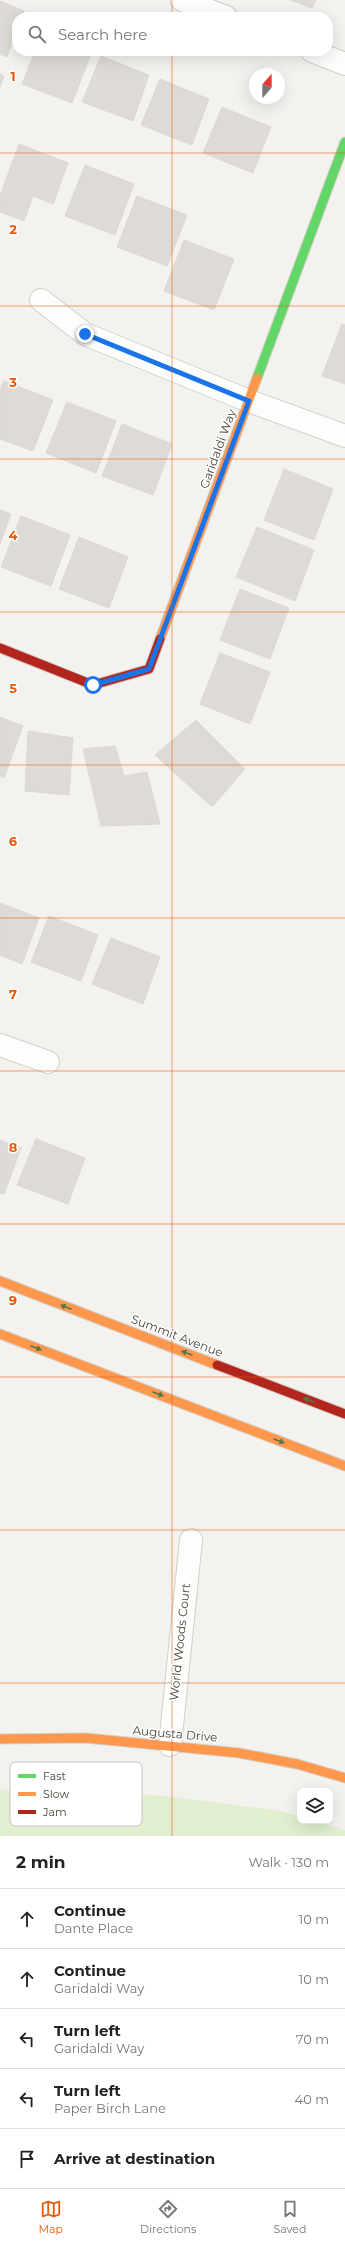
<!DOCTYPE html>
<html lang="en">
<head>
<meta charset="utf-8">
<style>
  :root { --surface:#fff; --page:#f2f2f2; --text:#222; --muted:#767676; --line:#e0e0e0; --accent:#ea580c }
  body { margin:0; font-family:Montserrat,sans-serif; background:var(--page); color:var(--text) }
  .controls { position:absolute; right:12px; bottom:12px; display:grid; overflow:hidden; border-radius:8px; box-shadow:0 4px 16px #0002 }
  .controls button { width:36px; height:36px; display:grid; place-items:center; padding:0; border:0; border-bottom:1px solid var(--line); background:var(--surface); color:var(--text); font:20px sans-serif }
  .compass { position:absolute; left:249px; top:68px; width:36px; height:36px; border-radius:50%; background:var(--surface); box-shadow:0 4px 16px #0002; rotate:21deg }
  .stop { position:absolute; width:12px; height:12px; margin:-9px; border:3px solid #1a73e8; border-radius:50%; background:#fff }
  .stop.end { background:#1a73e8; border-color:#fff; box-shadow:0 1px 4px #0008 }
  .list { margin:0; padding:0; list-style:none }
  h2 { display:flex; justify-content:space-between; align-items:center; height:52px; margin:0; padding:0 16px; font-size:17px }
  h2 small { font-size:13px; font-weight:400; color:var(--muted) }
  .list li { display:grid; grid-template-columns:26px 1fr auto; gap:12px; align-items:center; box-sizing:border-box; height:60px; padding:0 16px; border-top:1px solid var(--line) }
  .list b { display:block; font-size:15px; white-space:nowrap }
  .list p { margin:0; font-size:13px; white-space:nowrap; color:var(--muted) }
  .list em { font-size:13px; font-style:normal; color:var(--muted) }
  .icon { flex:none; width:22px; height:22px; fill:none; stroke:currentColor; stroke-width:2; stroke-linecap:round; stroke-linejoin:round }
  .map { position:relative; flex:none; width:345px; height:1836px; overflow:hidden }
  .search { position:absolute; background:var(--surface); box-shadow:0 4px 16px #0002; left:12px; right:12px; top:12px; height:44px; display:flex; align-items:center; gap:10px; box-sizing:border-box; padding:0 14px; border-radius:16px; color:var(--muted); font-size:15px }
  .sheet { height:352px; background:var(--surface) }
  nav { display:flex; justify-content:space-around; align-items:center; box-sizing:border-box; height:56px; border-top:1px solid var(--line); background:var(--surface); font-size:11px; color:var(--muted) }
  nav a { display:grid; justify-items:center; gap:2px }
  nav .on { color:var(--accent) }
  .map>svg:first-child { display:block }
  .green { fill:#e1eecf }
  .building { fill:#dedbd6; stroke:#dcd9d4 }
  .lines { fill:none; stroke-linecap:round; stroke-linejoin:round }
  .street-casing { stroke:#d2d0cb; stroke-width:24 }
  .fast-casing { stroke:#d3cfc5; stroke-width:11 }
  .slow-casing { stroke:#d3cfc5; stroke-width:11 }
  .jam-casing { stroke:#d3cfc5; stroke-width:11 }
  .street { stroke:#fdfdfc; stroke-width:22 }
  .fast { stroke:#63d668; stroke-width:9 }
  .slow { stroke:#ff974d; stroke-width:9 }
  .jam { stroke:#b3261e; stroke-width:9 }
  .oneway { fill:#537749 }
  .route { stroke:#1a73e8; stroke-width:5 }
  .grid { fill:none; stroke:#e8590c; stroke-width:1; stroke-opacity:0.55 }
  .labels { text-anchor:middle; stroke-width:3; stroke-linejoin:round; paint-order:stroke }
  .street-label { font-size:12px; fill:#4b4439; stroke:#fff }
  .key { fill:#fff; stroke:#c9c7c4; stroke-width:1 }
  .key-label { font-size:11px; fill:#4b4439 }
  .grid-label { font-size:13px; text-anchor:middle; font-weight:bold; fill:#e8590c; stroke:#fff; stroke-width:3; stroke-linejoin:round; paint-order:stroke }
</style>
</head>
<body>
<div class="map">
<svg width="345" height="1836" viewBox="0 0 345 1836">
  <rect width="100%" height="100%" fill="#f4f2ee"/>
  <polygon class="green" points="50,1788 166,1796 281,1811 300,1817 300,1821 315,1821 345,1830 345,1836 0,1836 0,1790"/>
  <g class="building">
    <polygon points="290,0 316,0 312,8"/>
    <polygon points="0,1 24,11 22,17 17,17 17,29 7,57 0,54"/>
    <polygon points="35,51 75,51 90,57 72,103 22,84"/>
    <polygon points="101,56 149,75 133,121 82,102"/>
    <polygon points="0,74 4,76 0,87"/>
    <polygon points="160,79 209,99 192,145 141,125"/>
    <polygon points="222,107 271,127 253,173 203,153"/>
    <polygon points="19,144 68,163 53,204 33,196 24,221 0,212 0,196"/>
    <polygon points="85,165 134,184 115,235 65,216"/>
    <polygon points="137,196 187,215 167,266 117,247"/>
    <polygon points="184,240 234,259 214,310 164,291"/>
    <polygon points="342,324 345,325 345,384 322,376"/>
    <polygon points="4,381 53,400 33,451 0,439 0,390"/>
    <polygon points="67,402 116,421 96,473 46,453"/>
    <polygon points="122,424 172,444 153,495 102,476"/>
    <polygon points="284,469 333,489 314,540 264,520"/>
    <polygon points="0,510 11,514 0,544"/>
    <polygon points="21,516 70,535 51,586 1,567"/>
    <polygon points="257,527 314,550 295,601 236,577"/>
    <polygon points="79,537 128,557 109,608 59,589"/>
    <polygon points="240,589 289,608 270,659 220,640"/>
    <polygon points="220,653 270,672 250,724 200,704"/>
    <polygon points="0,717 23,726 4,778 0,776"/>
    <polygon points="196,720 245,769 212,807 155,755"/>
    <polygon points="28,731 73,738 69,795 25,791"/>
    <polygon points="115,746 124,776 147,772 160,824 101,826 83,749"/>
    <polygon points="0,903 39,918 22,964 0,955"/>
    <polygon points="49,916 98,935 81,981 31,962"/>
    <polygon points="111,938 160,957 143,1004 92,984"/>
    <polygon points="36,1139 85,1158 68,1204 17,1185"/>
    <polygon points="0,1140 21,1148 4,1194 0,1193"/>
  </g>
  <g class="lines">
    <g class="street-casing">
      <g id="street">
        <polyline points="182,0 226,17"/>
        <polyline points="312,51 345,64"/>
        <polyline points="41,300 85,334 249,401 345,436"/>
        <polyline points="0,1045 48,1062"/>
        <polyline points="170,1745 191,1540"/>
      </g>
    </g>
    <g class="fast-casing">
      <polyline id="fast" points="257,378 345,142"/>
    </g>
    <g class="slow-casing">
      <g id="slow">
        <polyline points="160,639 257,378"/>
        <polyline points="0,1281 217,1365"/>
        <polyline points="0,1334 345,1466"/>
        <polyline points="0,1739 86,1738 239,1753 297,1764 345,1778"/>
      </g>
    </g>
    <g class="jam-casing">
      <g id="jam">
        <polyline points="0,648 93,685 149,669 160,639"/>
        <polyline points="217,1365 345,1414"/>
      </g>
    </g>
    <use href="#street" class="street"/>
    <use href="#fast" class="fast"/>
    <use href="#slow" class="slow"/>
    <use href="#jam" class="jam"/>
  </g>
  <defs><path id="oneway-solid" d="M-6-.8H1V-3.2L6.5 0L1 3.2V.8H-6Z"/></defs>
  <g class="oneway">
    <use href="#oneway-solid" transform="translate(66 1307) rotate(-159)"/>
    <use href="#oneway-solid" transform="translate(36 1348) rotate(21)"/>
    <use href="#oneway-solid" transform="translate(187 1353) rotate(-159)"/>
    <use href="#oneway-solid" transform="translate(158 1394) rotate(21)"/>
    <use href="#oneway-solid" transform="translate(309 1400) rotate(-159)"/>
    <use href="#oneway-solid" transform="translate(279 1441) rotate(21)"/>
  </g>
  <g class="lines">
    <polyline class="route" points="85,334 249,401 149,669 93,685"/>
  </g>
  <path class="grid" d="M 172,0 L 172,17M 172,51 L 172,1836M 0,153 L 345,153M 0,306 L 345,306M 0,459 L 345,459M 0,612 L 345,612M 0,765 L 345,765M 0,918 L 345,918M 0,1071 L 345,1071M 0,1224 L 345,1224M 0,1377 L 345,1377M 0,1530 L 345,1530M 0,1683 L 345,1683"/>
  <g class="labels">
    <g class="street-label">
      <text transform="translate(218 449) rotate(-70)" y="4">Garidaldi Way</text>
      <text transform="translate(177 1336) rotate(21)" y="4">Summit Avenue</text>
      <text transform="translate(180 1642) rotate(-84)" y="4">World Woods Court</text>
      <text transform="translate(175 1734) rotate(5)" y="4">Augusta Drive</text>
    </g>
  </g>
  <rect x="10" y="1762" width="132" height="64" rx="6" class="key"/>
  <rect x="18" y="1774" width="18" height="4" fill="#63d668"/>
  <rect x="18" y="1792" width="18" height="4" fill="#ff974d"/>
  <rect x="18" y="1810" width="18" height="4" fill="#b3261e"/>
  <g class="key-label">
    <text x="43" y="1780">Fast</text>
    <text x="43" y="1798">Slow</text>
    <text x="43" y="1816">Jam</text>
  </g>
  <g class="grid-label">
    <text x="13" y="81">1</text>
    <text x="13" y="234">2</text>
    <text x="13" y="387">3</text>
    <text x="13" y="540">4</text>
    <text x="13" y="693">5</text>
    <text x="13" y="846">6</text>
    <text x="13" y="999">7</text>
    <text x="13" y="1152">8</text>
    <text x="13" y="1305">9</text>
  </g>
</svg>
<div class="controls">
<button><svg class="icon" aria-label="layers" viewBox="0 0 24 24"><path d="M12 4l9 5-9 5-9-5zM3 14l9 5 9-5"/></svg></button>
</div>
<svg class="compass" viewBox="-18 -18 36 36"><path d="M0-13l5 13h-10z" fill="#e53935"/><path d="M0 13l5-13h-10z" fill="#767676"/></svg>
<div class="stop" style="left:93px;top:685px"></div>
<div class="stop end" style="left:85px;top:334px"></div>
<div class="search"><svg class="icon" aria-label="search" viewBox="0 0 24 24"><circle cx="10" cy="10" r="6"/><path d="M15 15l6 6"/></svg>Search here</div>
</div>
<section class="sheet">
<h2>2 min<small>Walk · 130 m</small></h2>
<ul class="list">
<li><svg class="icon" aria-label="ahead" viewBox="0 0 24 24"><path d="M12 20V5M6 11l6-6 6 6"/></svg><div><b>Continue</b><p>Dante Place</p></div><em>10 m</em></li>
<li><svg class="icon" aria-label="ahead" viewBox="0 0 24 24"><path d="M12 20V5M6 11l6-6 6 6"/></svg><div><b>Continue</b><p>Garidaldi Way</p></div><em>10 m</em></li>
<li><svg class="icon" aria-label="left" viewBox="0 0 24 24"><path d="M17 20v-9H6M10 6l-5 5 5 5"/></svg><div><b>Turn left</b><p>Garidaldi Way</p></div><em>70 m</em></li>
<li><svg class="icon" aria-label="left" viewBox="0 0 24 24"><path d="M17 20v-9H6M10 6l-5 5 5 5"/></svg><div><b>Turn left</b><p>Paper Birch Lane</p></div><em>40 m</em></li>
<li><svg class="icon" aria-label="arrive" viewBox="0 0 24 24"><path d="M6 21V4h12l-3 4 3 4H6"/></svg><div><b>Arrive at destination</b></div></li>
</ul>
</section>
<nav>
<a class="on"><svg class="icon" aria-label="map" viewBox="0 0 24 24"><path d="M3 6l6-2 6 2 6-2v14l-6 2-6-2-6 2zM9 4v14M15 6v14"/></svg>Map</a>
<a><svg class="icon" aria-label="directions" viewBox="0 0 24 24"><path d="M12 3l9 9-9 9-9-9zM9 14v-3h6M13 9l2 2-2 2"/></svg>Directions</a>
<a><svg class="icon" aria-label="saved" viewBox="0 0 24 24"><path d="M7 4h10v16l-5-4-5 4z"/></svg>Saved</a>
</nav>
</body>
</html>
